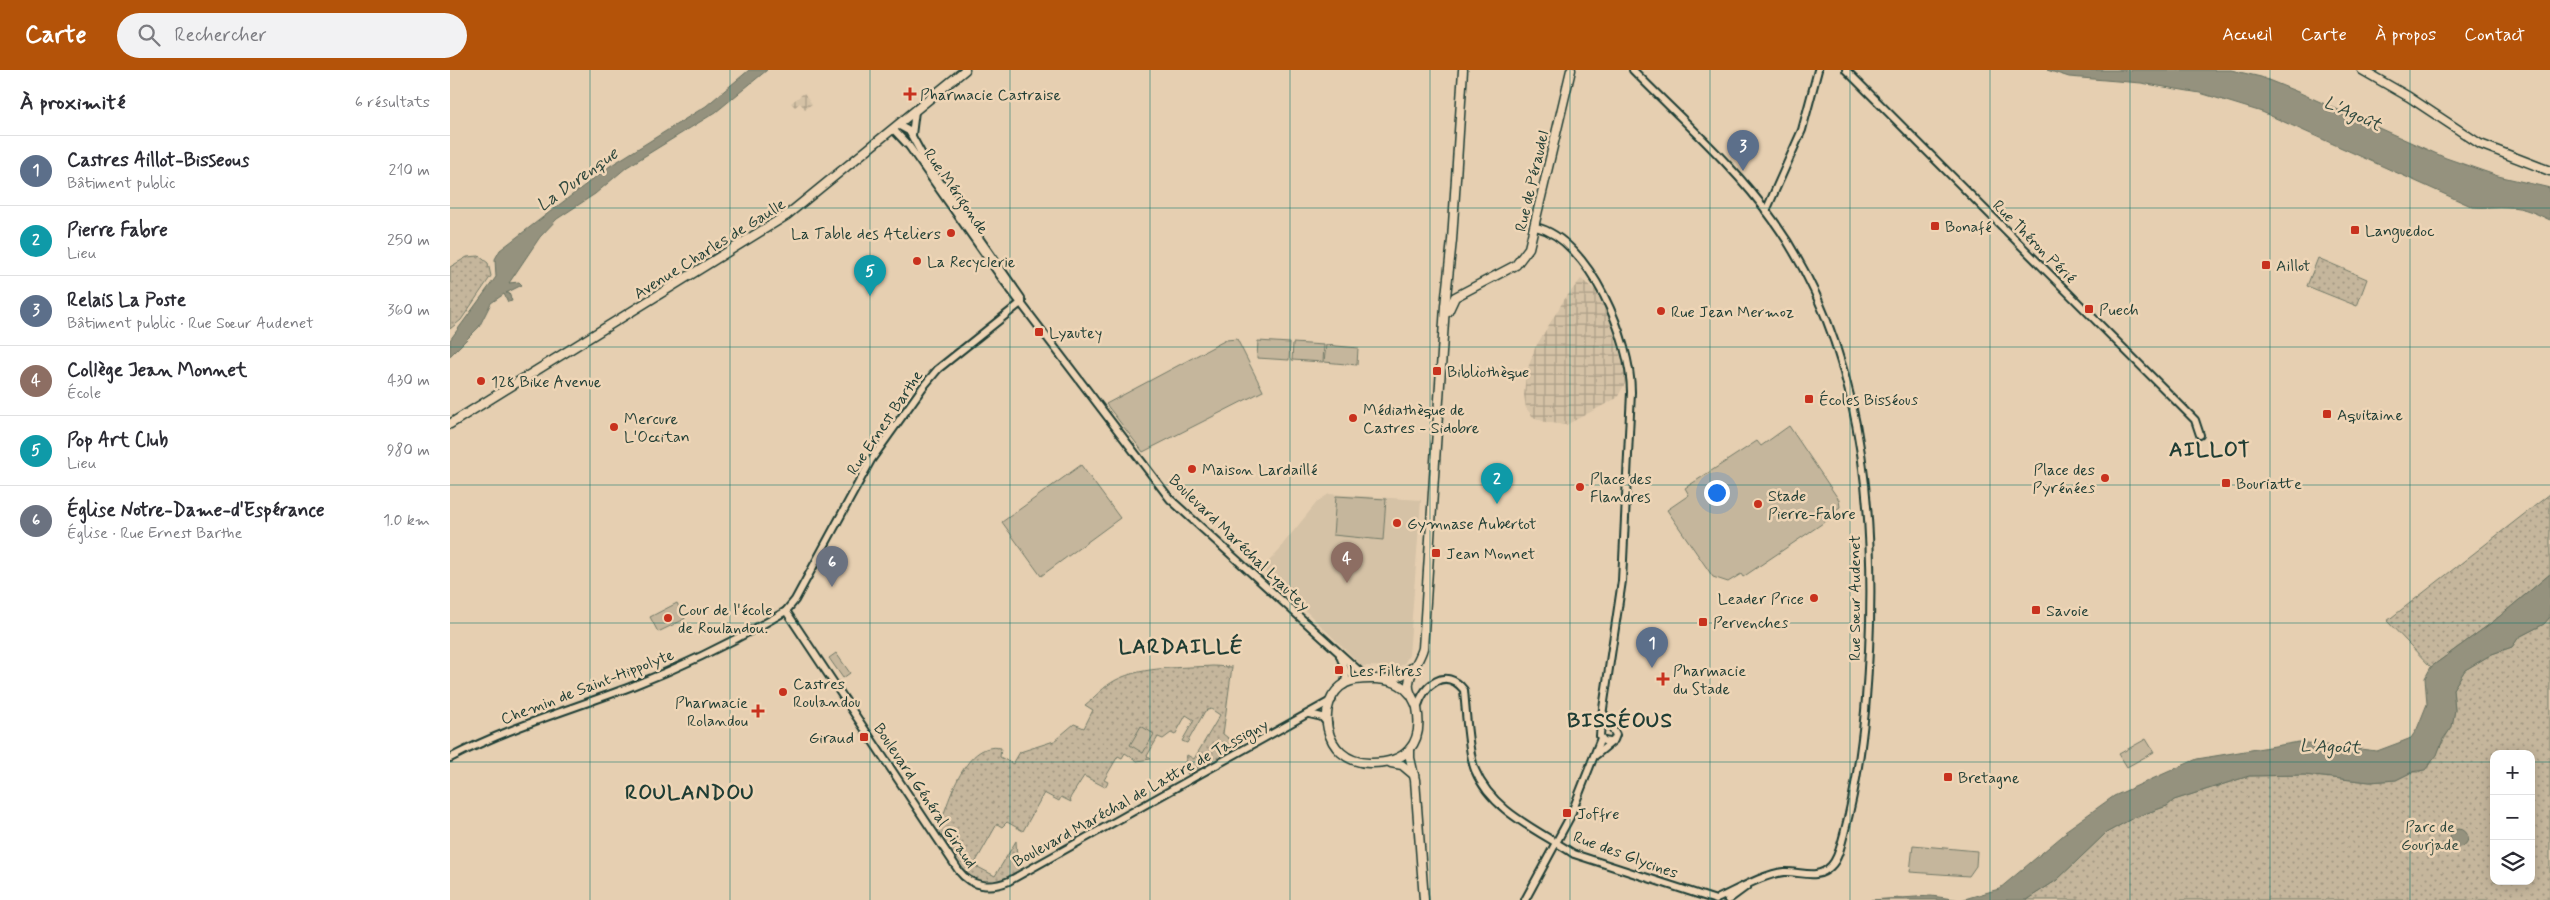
<!DOCTYPE html>
<html lang="fr">
<head>
<meta charset="utf-8">
<style>
  :root { --surface:#fff; --page:#f2f2f3; --text:#2b2b33; --muted:#7c7c81; --line:#e1e1e2; --accent:#b45309 }
  body { margin:0; font-family:Mynerve,sans-serif; background:var(--page); color:var(--text) }
  .controls { position:absolute; right:15px; bottom:15px; display:grid; overflow:hidden; border-radius:10px; box-shadow:0 2px 12px #0003 }
  .controls button { width:45px; height:45px; display:grid; place-items:center; padding:0; border:0; border-bottom:1px solid var(--line); background:var(--surface); color:var(--text); font:25px sans-serif }
  .you { position:absolute; left:1266px; top:422px; width:18px; height:18px; margin:-12px; border:4px solid #fff; border-radius:50%; background:#1a73e8; box-shadow:0 0 0 8px #1a73e833 }
  .badge { display:grid; place-items:center; width:32px; height:32px; border-radius:50%; background:var(--accent); color:#fff; font-size:16px; font-weight:700 }
  .pin { position:absolute; translate:-50% -41px; filter:drop-shadow(0 1px 2px #0008) }
  .pin::after { content:''; position:absolute; top:26px; width:18px; height:15px; background:inherit; clip-path:polygon(0 0,100% 0,50% 100%) }
  .list { margin:0; padding:0; list-style:none }
  h2 { display:flex; justify-content:space-between; align-items:center; height:65px; margin:0; padding:0 20px; font-size:21px }
  h2 small { font-size:16px; font-weight:400; color:var(--muted) }
  .list li { display:grid; grid-template-columns:32px 1fr auto; gap:15px; align-items:center; box-sizing:border-box; height:70px; padding:0 20px; border-top:1px solid var(--line) }
  .list b { display:block; font-size:19px; white-space:nowrap }
  .list p { margin:0; font-size:16px; white-space:nowrap; color:var(--muted) }
  .list em { font-size:16px; font-style:normal; color:var(--muted) }
  .icon { flex:none; width:28px; height:28px; fill:none; stroke:currentColor; stroke-width:2; stroke-linecap:round; stroke-linejoin:round }
  .map { position:relative; flex:none; width:2100px; height:830px; overflow:hidden }
  header { display:flex; align-items:center; gap:30px; box-sizing:border-box; height:70px; padding:0 25px; background:var(--accent); color:#fff }
  header strong { font-size:24px }
  nav { display:flex; gap:28px; margin-inline-start:auto; font-size:18px }
  .search { width:350px; height:45px; background:var(--page); display:flex; align-items:center; gap:12px; box-sizing:border-box; padding:0 18px; border-radius:28px; color:var(--muted); font-size:19px }
  main { display:flex }
  aside { flex:1; background:var(--surface) }
  .map>svg:first-child { display:block }
  .built { fill:#d5c2a6 }
  .industrial { fill:url(#industrial-grid) }
  .green { fill:url(#green-dots); stroke:#727a68; fill-rule:evenodd }
  .pitch { fill:#c5b69c; stroke:#727a68 }
  .water { fill:#95927e; stroke:#667060 }
  .lines { fill:none; stroke-linecap:round; stroke-linejoin:round }
  .minor-casing { stroke:#1f3d34; stroke-width:10 }
  .major-casing { stroke:#1f3d34; stroke-width:11 }
  .minor { stroke:#eed5b6; stroke-width:6 }
  .major { stroke:#eed5b6; stroke-width:8 }
  .grid { fill:none; stroke:#0f766e; stroke-width:1; stroke-opacity:0.55 }
  .poi-dot { fill:#c8321e; stroke:#eed5b6; stroke-width:2 }
  .labels { text-anchor:middle; stroke-width:5; stroke-linejoin:round; paint-order:stroke }
  .poi-label { font-size:16px; fill:#1f3d34; stroke:#eed5b6; text-anchor:start }
  .street-label { font-size:16px; fill:#1f3d34; stroke:#eed5b6 }
  .park-label { font-size:16px; fill:#30493e; stroke:#eed5b6 }
  .water-label { font-size:18px; font-style:italic; fill:#314a3f; stroke:#eed5b6 }
  .district-label { font-size:21px; font-weight:bold; letter-spacing:1px; fill:#1f3d34; stroke:#eed5b6 }
</style>
</head>
<body>
<header>
<strong>Carte</strong>
<div class="search"><svg class="icon" aria-label="search" viewBox="0 0 24 24"><circle cx="10" cy="10" r="6"/><path d="M15 15l6 6"/></svg>Rechercher</div>
<nav><a>Accueil</a><a>Carte</a><a>À propos</a><a>Contact</a></nav>
</header>
<main>
<aside>
<h2>À proximité<small>6 résultats</small></h2>
<ul class="list">
<li><span class="badge" style="background:#5c6f8a">1</span><div><b>Castres Aillot-Bisseous</b><p>Bâtiment public</p></div><em>210 m</em></li>
<li><span class="badge" style="background:#0f9aa8">2</span><div><b>Pierre Fabre</b><p>Lieu</p></div><em>250 m</em></li>
<li><span class="badge" style="background:#5c6f8a">3</span><div><b>Relais La Poste</b><p>Bâtiment public · Rue Sœur Audenet</p></div><em>360 m</em></li>
<li><span class="badge" style="background:#8d6e63">4</span><div><b>Collège Jean Monnet</b><p>École</p></div><em>430 m</em></li>
<li><span class="badge" style="background:#0f9aa8">5</span><div><b>Pop Art Club</b><p>Lieu</p></div><em>980 m</em></li>
<li><span class="badge" style="background:#6b7280">6</span><div><b>Église Notre-Dame-d'Espérance</b><p>Église · Rue Ernest Barthe</p></div><em>1.0 km</em></li>
</ul>
</aside>
<div class="map">
<svg width="2100" height="830" viewBox="0 0 2100 830">
  <defs>
    <pattern id="industrial-grid" width="8" height="8" patternUnits="userSpaceOnUse" patternTransform="scale(1.25)"><rect width="8" height="8" fill="#d5c2a6"/><path d="M0 4h8M4 0v8" fill="none" stroke="#ac9f88"/></pattern>
    <pattern id="green-dots" width="8" height="8" patternUnits="userSpaceOnUse" patternTransform="scale(1.25)"><rect width="8" height="8" fill="#c5b69c"/><path d="M2 2h.1M6 6h.1" fill="none" stroke="#9f9580" stroke-width="1.8" stroke-linecap="round"/></pattern>
  </defs>
  <rect width="100%" height="100%" fill="#e6cfb1"/>
  <filter id="ink" filterUnits="userSpaceOnUse"><feTurbulence type="fractalNoise" baseFrequency=".02" numOctaves="2"/><feDisplacementMap in="SourceGraphic" scale="10" xChannelSelector="R" yChannelSelector="G"/><feConvolveMatrix kernelMatrix="1 2 1 2 8 2 1 2 1" color-interpolation-filters="sRGB"/></filter>
  <g filter="url(#ink)">
    <polygon class="built" points="879,424 971,430 959,585 954,594 948,597 912,596 812,498 830,480 833,474 868,431"/>
    <g class="industrial">
      <polygon points="354,23 362,34 355,39 350,33 345,37 341,33"/>
      <polygon points="1131,209 1145,220 1161,251 1177,310 1167,328 1116,355 1095,352 1083,347 1076,338 1074,325 1076,304 1085,278 1114,230"/>
    </g>
    <g class="green">
      <polygon points="29,186 38,193 41,206 11,250 0,259 0,197 17,187"/>
      <polygon points="1868,188 1917,209 1907,236 1857,216"/>
      <polygon points="2100,424 2100,504 2044,551 1981,597 1937,551"/>
      <path d="M 2100,547 L 2100,830 L 1576,830 L 1607,810 L 1656,763 L 1683,748 L 1717,736 L 1724,730 L 1799,706 L 1854,705 L 1920,712 L 1946,710 L 1962,702 L 1969,702 L 1980,695 L 2001,657 L 2005,640 L 2003,619 L 2015,600 L 2042,584 L 2062,577 L 2069,567 L 2094,554 ZM 2044,684 L 2081,684 L 2081,811 L 2044,811 Z"/>
      <path d="M 763,596 L 782,597 L 773,664 L 790,677 L 739,706 L 734,697 L 737,685 L 744,689 L 770,645 L 761,639 L 755,641 L 737,673 L 732,671 L 744,650 L 736,645 L 725,665 L 721,663 L 713,669 L 708,667 L 697,686 L 701,689 L 687,691 L 675,683 L 672,688 L 668,686 L 654,710 L 658,712 L 655,717 L 634,706 L 620,728 L 621,732 L 611,727 L 609,731 L 594,723 L 573,761 L 557,752 L 552,757 L 547,754 L 524,795 L 545,806 L 566,771 L 567,790 L 572,801 C 523,828 513,802 487,764 C 497,737 513,670 551,678 L 550,687 L 563,694 L 570,682 L 604,671 L 624,654 L 634,658 L 643,640 L 635,635 C 645,627 654,616 666,610 C 693,596 732,598 763,596 Z"/>
    </g>
    <g class="pitch">
      <polygon points="787,269 813,321 693,382 656,334 776,270"/>
      <polygon points="808,271 840,273 839,290 807,288"/>
      <polygon points="843,273 874,275 873,292 842,290"/>
      <polygon points="876,275 908,278 907,295 874,292"/>
      <polygon points="1339,356 1389,430 1390,437 1380,444 1379,449 1293,507 1291,504 1278,512 1263,507 1217,440 1239,425 1235,418 1307,371 1311,376"/>
      <polygon points="631,395 670,448 591,506 552,452"/>
      <polygon points="886,426 936,429 933,470 883,465"/>
      <polygon points="227,533 235,549 208,562 200,547"/>
      <polygon points="386,583 400,603 393,608 379,588"/>
      <polygon points="691,656 704,664 693,683 680,675"/>
      <polygon points="1696,669 1704,682 1677,697 1669,684"/>
      <polygon points="1463,775 1527,781 1526,796 1519,806 1460,802"/>
    </g>
    <g class="water">
      <polygon points="299,0 317,0 266,42 177,97 145,124 107,149 90,167 59,213 69,212 72,215 56,223 59,223 62,231 58,232 54,224 41,233 29,257 0,286 0,270 46,207 45,189 50,180 160,96 256,36"/>
      <path d="M 1597,0 L 1781,0 L 1811,7 L 1848,22 L 1996,88 L 2048,106 L 2100,118 L 2100,150 C 2087,144 2074,137 2058,137 C 2047,136 2035,138 2023,137 L 1812,42 L 1750,23 L 1691,13 L 1619,7 Z"/>
      <polygon points="2100,504 2100,547 2094,554 2069,567 2062,577 2042,584 2015,600 2003,619 2005,640 2002,657 1993,669 1987,685 1975,700 1962,702 1946,710 1920,712 1854,705 1799,706 1724,730 1717,736 1683,748 1656,763 1607,810 1576,830 1421,830 1481,826 1511,830 1549,819 1617,762 1615,761 1664,726 1747,689 1849,672 1927,681 1951,672 1961,668 1967,659 1977,634 1975,608 1981,597 2044,551"/>
      <circle cx="2009" cy="768" r="9"/>
    </g>
    <g class="lines">
      <g class="minor-casing">
        <g id="minor">
          <path d="M 1183,0 C 1230,48 1285,96 1323,150 C 1422,288 1429,477 1415,641 C 1411,683 1405,723 1394,764 C 1391,774 1389,788 1381,796 C 1367,811 1351,801 1334,802 C 1314,804 1287,820 1269,828"/>
          <polyline points="1396,0 1745,350 1750,365"/>
          <polyline points="448,55 459,61 476,92 571,228"/>
          <polyline points="443,59 459,76 551,207 720,429 918,609"/>
          <polyline points="462,65 465,41"/>
          <polyline points="1316,141 1352,60 1368,0"/>
          <path d="M 1086,157 C 1140,170 1181,271 1181,322 L 1172,511 L 1151,652 L 1150,666 L 1154,671 L 1160,672"/>
          <path d="M 336,541 L 509,801 C 521,817 541,819 559,811 L 882,630"/>
          <polyline points="890,586 897,603 894,615"/>
          <path d="M 967,638 C 974,615 995,596 1014,620 C 1016,640 1018,683 1025,700 C 1042,742 1090,761 1124,784 L 1266,830"/>
          <polyline points="859,644 872,647 878,654"/>
          <polyline points="1146,685 1164,670 1166,665 1154,644"/>
          <path d="M 0,688 C 57,658 119,640 180,617 C 234,596 287,570 336,541 L 345,530 L 421,390 L 473,317 L 488,299 L 572,232"/>
          <polyline points="1075,830 1120,747 1151,668"/>
          <polyline points="1278,830 1297,816"/>
        </g>
      </g>
      <g class="major-casing">
        <g id="major">
          <polyline points="1912,0 1959,27 2030,74 2100,101"/>
          <polyline points="998,242 1005,227 1066,195 1079,178 1121,0"/>
          <polyline points="0,354 337,145 515,0"/>
          <polyline points="938,609 952,605 963,597"/>
          <path d="M 960,624 C 951,613 941,610 926,609 C 916,609 906,608 896,613 C 864,630 872,692 919,693 C 955,694 974,675 967,638 C 965,629 957,623 959,613 C 960,601 970,590 973,578 L 995,236 L 1002,170 L 1013,0"/>
          <polyline points="960,679 960,688 965,710 974,830"/>
          <polyline points="941,693 952,695 964,705"/>
        </g>
      </g>
      <use href="#minor" class="minor"/>
      <use href="#major" class="major"/>
    </g>
  </g>
  <path class="grid" d="M 140,0 L 140,830M 280,0 L 280,830M 420,0 L 420,830M 560,0 L 560,830M 700,0 L 700,830M 840,0 L 840,830M 980,0 L 980,830M 1120,0 L 1120,830M 1260,0 L 1260,830M 1400,0 L 1400,830M 1540,0 L 1540,830M 1680,0 L 1680,830M 1820,0 L 1820,830M 1960,0 L 1960,830M 0,138 L 2100,138M 0,277 L 2100,277M 0,415 L 2100,415M 0,553 L 2100,553M 0,692 L 2044,692M 2081,692 L 2100,692"/>
  <g class="poi-dot">
    <path d="M457.5 16.5h5v5h5v5h-5v5h-5v-5h-5v-5h5z"/>
    <rect x="1480" y="151" width="10" height="10" rx="2.5"/>
    <rect x="1900" y="155" width="10" height="10" rx="2.5"/>
    <circle cx="501" cy="163" r="5"/>
    <circle cx="467" cy="191" r="5"/>
    <rect x="1811" y="190" width="10" height="10" rx="2.5"/>
    <rect x="1634" y="234" width="10" height="10" rx="2.5"/>
    <circle cx="1211" cy="241" r="5"/>
    <rect x="584" y="257" width="10" height="10" rx="2.5"/>
    <rect x="982" y="296" width="10" height="10" rx="2.5"/>
    <circle cx="31" cy="311" r="5"/>
    <rect x="1354" y="324" width="10" height="10" rx="2.5"/>
    <rect x="1872" y="339" width="10" height="10" rx="2.5"/>
    <circle cx="903" cy="348" r="5"/>
    <circle cx="164" cy="357" r="5"/>
    <circle cx="742" cy="399" r="5"/>
    <circle cx="1655" cy="408" r="5"/>
    <rect x="1771" y="408" width="10" height="10" rx="2.5"/>
    <circle cx="1130" cy="417" r="5"/>
    <circle cx="1308" cy="434" r="5"/>
    <circle cx="947" cy="453" r="5"/>
    <rect x="981" y="478" width="10" height="10" rx="2.5"/>
    <circle cx="1364" cy="528" r="5"/>
    <rect x="1581" y="535" width="10" height="10" rx="2.5"/>
    <circle cx="218" cy="548" r="5"/>
    <rect x="1248" y="547" width="10" height="10" rx="2.5"/>
    <rect x="884" y="595" width="10" height="10" rx="2.5"/>
    <path d="M1210.5 601.5h5v5h5v5h-5v5h-5v-5h-5v-5h5z"/>
    <circle cx="333" cy="622" r="5"/>
    <path d="M305.5 633.5h5v5h5v5h-5v5h-5v-5h-5v-5h5z"/>
    <rect x="409" y="662" width="10" height="10" rx="2.5"/>
    <rect x="1493" y="702" width="10" height="10" rx="2.5"/>
    <rect x="1112" y="738" width="10" height="10" rx="2.5"/>
  </g>
  <g class="labels">
    <g class="poi-label">
      <text x="470" y="30">Pharmacie Castraise</text>
      <text x="1495" y="162">Bonafé</text>
      <text x="1915" y="166">Languedoc</text>
      <text x="491" y="169" text-anchor="end">La Table des Ateliers</text>
      <text x="477" y="197">La Recyclerie</text>
      <text x="1826" y="201">Aillot</text>
      <text x="1649" y="245">Puech</text>
      <text x="1221" y="247">Rue Jean Mermoz</text>
      <text x="599" y="268">Lyautey</text>
      <text x="997" y="307">Bibliothèque</text>
      <text x="41" y="317">128 Bike Avenue</text>
      <text x="1369" y="335">Écoles Bisséous</text>
      <text x="913" y="345">Médiathèque de<tspan x="913" dy="18">Castres - Sidobre</tspan></text>
      <text x="1887" y="350">Aquitaine</text>
      <text x="174" y="354">Mercure<tspan x="174" dy="18">L'Occitan</tspan></text>
      <text x="752" y="405">Maison Lardaillé</text>
      <text x="1645" y="405" text-anchor="end">Place des<tspan x="1645" dy="18">Pyrénées</tspan></text>
      <text x="1140" y="414">Place des<tspan x="1140" dy="18">Flandres</tspan></text>
      <text x="1786" y="419">Bouriatte</text>
      <text x="1318" y="431">Stade<tspan x="1318" dy="18">Pierre-Fabre</tspan></text>
      <text x="957" y="459">Gymnase Aubertot</text>
      <text x="996" y="489">Jean Monnet</text>
      <text x="1354" y="534" text-anchor="end">Leader Price</text>
      <text x="228" y="545">Cour de l'école<tspan x="228" dy="18">de Roulandou.</tspan></text>
      <text x="1596" y="546">Savoie</text>
      <text x="1263" y="558">Pervenches</text>
      <text x="899" y="606">Les Filtres</text>
      <text x="1223" y="606">Pharmacie<tspan x="1223" dy="18">du Stade</tspan></text>
      <text x="343" y="619">Castres<tspan x="343" dy="18">Roulandou</tspan></text>
      <text x="298" y="638" text-anchor="end">Pharmacie<tspan x="298" dy="18">Rolandou</tspan></text>
      <text x="404" y="673" text-anchor="end">Giraud</text>
      <text x="1508" y="713">Bretagne</text>
      <text x="1127" y="749">Joffre</text>
    </g>
    <g class="street-label">
      <text transform="translate(1081 111) rotate(-77)" y="6">Rue de Péraudel</text>
      <text transform="translate(507 121) rotate(55)" y="6">Rue Mérigonde</text>
      <text transform="translate(1585 171) rotate(45)" y="6">Rue Théron Périé</text>
      <text transform="translate(259 178) rotate(-32)" y="6">Avenue Charles de Gaulle</text>
      <text transform="translate(434 352) rotate(-56)" y="6">Rue Ernest Barthe</text>
      <text transform="translate(790 472) rotate(44)" y="6">Boulevard Maréchal Lyautey</text>
      <text transform="translate(1404 528) rotate(-90)" y="6">Rue Sœur Audenet</text>
      <text transform="translate(137 616) rotate(-21)" y="6">Chemin de Saint-Hippolyte</text>
      <text transform="translate(690 722) rotate(-29)" y="6">Boulevard Maréchal de Lattre de Tassigny</text>
      <text transform="translate(476 725) rotate(56)" y="6">Boulevard Général Giraud</text>
      <text transform="translate(1176 784) rotate(20)" y="6">Rue des Glycines</text>
    </g>
    <g class="park-label">
      <text x="1980" y="762">Parc de<tspan x="1980" dy="18">Gourjade</tspan></text>
    </g>
    <g class="water-label">
      <text transform="translate(1903 43) rotate(24)" y="6">L'Agoût</text>
      <text transform="translate(127 109) rotate(-36)" y="6">La Durenque</text>
      <text transform="translate(1880 676) rotate(2)" y="6">L'Agoût</text>
    </g>
    <g class="district-label">
      <text x="1760" y="386">AILLOT</text>
      <text x="731" y="583">LARDAILLÉ</text>
      <text x="1170" y="657">BISSÉOUS</text>
      <text x="240" y="729">ROULANDOU</text>
    </g>
  </g>
</svg>
<div class="controls">
<button>+</button>
<button>−</button>
<button><svg class="icon" aria-label="layers" viewBox="0 0 24 24"><path d="M12 4l9 5-9 5-9-5zM3 14l9 5 9-5"/></svg></button>
</div>
<div class="you"></div>
<div class="pin badge" style="left:1202px;top:598px;background:#5c6f8a">1</div>
<div class="pin badge" style="left:1047px;top:434px;background:#0f9aa8">2</div>
<div class="pin badge" style="left:1293px;top:101px;background:#5c6f8a">3</div>
<div class="pin badge" style="left:897px;top:513px;background:#8d6e63">4</div>
<div class="pin badge" style="left:420px;top:226px;background:#0f9aa8">5</div>
<div class="pin badge" style="left:382px;top:517px;background:#6b7280">6</div>
</div>
</main>
</body>
</html>
